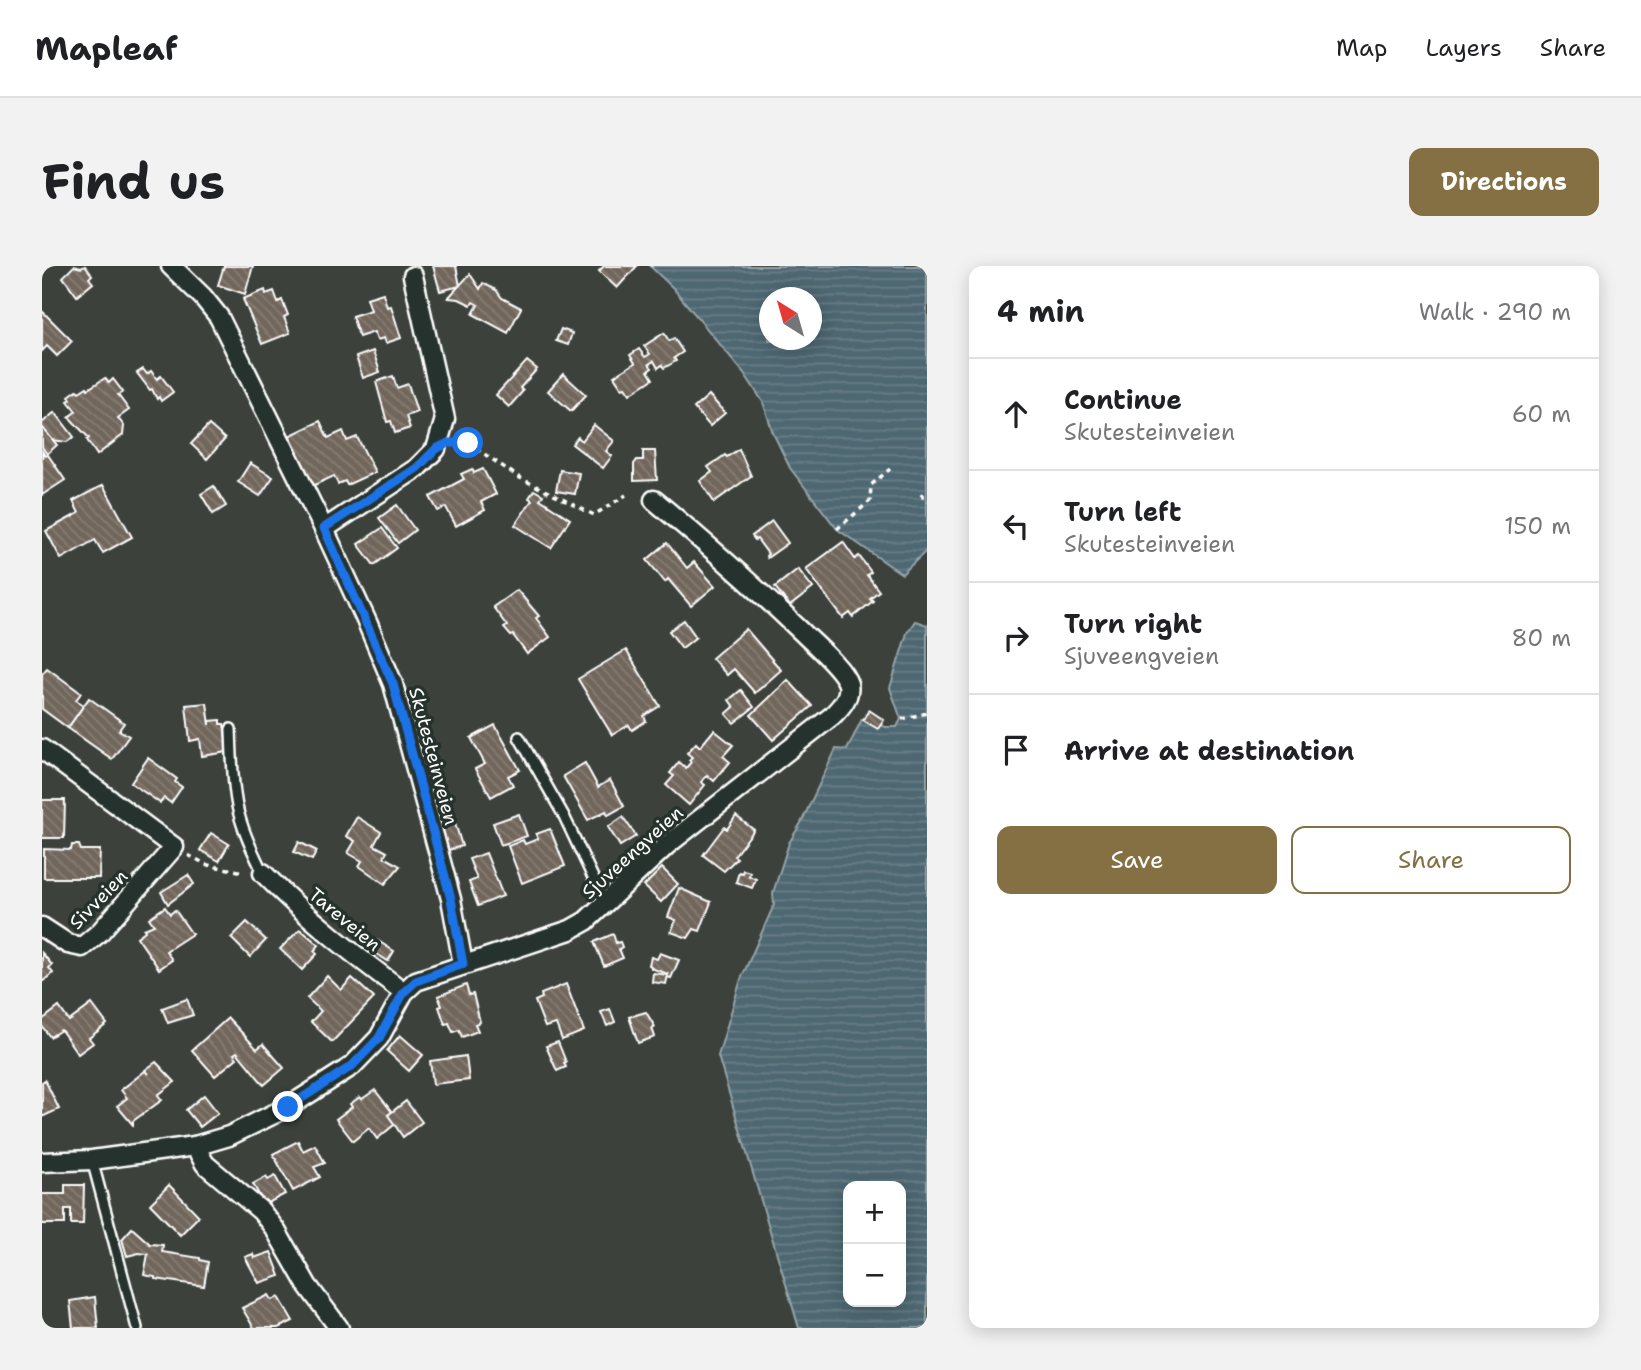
<!DOCTYPE html>
<html lang="en">
<head>
<meta charset="utf-8">
<style>
  :root { --surface:#fff; --page:#f2f2f2; --text:#202124; --muted:#757577; --line:#e0e0e0; --accent:#847042 }
  body { margin:0; font-family:"Shantell Sans",sans-serif; background:var(--page); color:var(--text) }
  .controls { position:absolute; right:21px; bottom:21px; display:grid; overflow:hidden; border-radius:14px; box-shadow:0 4px 18px #0003 }
  .controls button { width:63px; height:63px; display:grid; place-items:center; padding:0; border:0; border-bottom:2px solid var(--line); background:var(--surface); color:var(--text); font:35px sans-serif }
  .compass { position:absolute; left:717px; top:21px; width:63px; height:63px; border-radius:50%; background:var(--surface); box-shadow:0 4px 18px #0003; rotate:323deg }
  .stop { position:absolute; width:21px; height:21px; margin:-16px; border:5px solid #1a73e8; border-radius:50%; background:#fff }
  .stop.end { background:#1a73e8; border-color:#fff; box-shadow:0 2px 7px #0008 }
  .list { margin:0; padding:0; list-style:none }
  h2 { display:flex; justify-content:space-between; align-items:center; height:91px; margin:0; padding:0 28px; font-size:30px }
  h2 small { font-size:23px; font-weight:400; color:var(--muted) }
  .list li { display:grid; grid-template-columns:46px 1fr auto; gap:21px; align-items:center; box-sizing:border-box; height:112px; padding:0 28px; border-top:2px solid var(--line) }
  .list b { display:block; font-size:26px; white-space:nowrap }
  .list p { margin:0; font-size:23px; white-space:nowrap; color:var(--muted) }
  .list em { font-size:23px; font-style:normal; color:var(--muted) }
  .actions { display:flex; gap:14px; padding:21px 28px }
  .actions a { flex:1; padding:16px 0; border:2px solid var(--accent); border-radius:14px; text-align:center; font-size:24px; color:var(--accent) }
  .actions .main { background:var(--accent); color:#fff }
  .icon { flex:none; width:38px; height:38px; fill:none; stroke:currentColor; stroke-width:2; stroke-linecap:round; stroke-linejoin:round }
  .map { position:relative; flex:none; width:885px; height:1062px; overflow:hidden; border-radius:14px }
  header { display:flex; align-items:center; gap:42px; box-sizing:border-box; height:98px; padding:0 35px; background:var(--surface); border-bottom:2px solid var(--line) }
  header strong { font-size:33px }
  nav { display:flex; gap:38px; margin-inline-start:auto; font-size:24px }
  .intro { display:flex; align-items:center; justify-content:space-between; box-sizing:border-box; height:168px; padding:0 42px }
  h1 { margin:0; font-size:49px }
  .button { padding:18px 32px; border-radius:14px; background:var(--accent); color:#fff; font-size:24px; font-weight:700 }
  main { display:flex; gap:42px; padding:0 42px }
  aside { flex:1; background:var(--surface); border-radius:14px; box-shadow:0 4px 18px #0003 }
  .map>svg:first-child { display:block }
  .water { fill:url(#water-rules); stroke:#95a4aa; stroke-width:2; fill-rule:evenodd }
  .building { fill:url(#building-back-hatch); stroke:#fff; stroke-width:2 }
  .lines { fill:none; stroke-linecap:round; stroke-linejoin:round }
  .service-casing { stroke:#fff; stroke-width:14 }
  .minor-casing { stroke:#fff; stroke-width:23 }
  .path { stroke:#fff; stroke-width:3.5; stroke-dasharray:5 5; stroke-linecap:butt }
  .service { stroke:#26332d; stroke-width:9 }
  .minor { stroke:#26332d; stroke-width:18 }
  .route { stroke:#1a73e8; stroke-width:9 }
  .labels { text-anchor:middle; stroke-width:7; stroke-linejoin:round; paint-order:stroke }
  .street-label { font-size:19px; fill:#fff; stroke:#26332d }
</style>
</head>
<body>
<header>
<strong>Mapleaf</strong>
<nav><a>Map</a><a>Layers</a><a>Share</a></nav>
</header>
<div class="intro"><h1>Find us</h1><a class="button">Directions</a></div>
<main>
<div class="map">
<svg width="885" height="1062" viewBox="0 0 885 1062">
  <defs>
    <pattern id="water-rules" width="6" height="5" patternUnits="userSpaceOnUse" patternTransform="scale(1.75)"><rect width="6" height="5" fill="#4e6772"/><path d="M0 2.5h6" fill="none" stroke="#697e87"/></pattern>
    <pattern id="building-back-hatch" width="6" height="6" patternUnits="userSpaceOnUse" patternTransform="scale(1.75)"><rect width="6" height="6" fill="#71665b"/><path d="M-1 5l2 2M0 0l6 6M5-1l2 2" fill="none" stroke="#867d74"/></pattern>
  </defs>
  <rect width="100%" height="100%" fill="#3c423b"/>
  <filter id="ink" filterUnits="userSpaceOnUse"><feTurbulence type="fractalNoise" baseFrequency=".0143" numOctaves="2"/><feDisplacementMap in="SourceGraphic" scale="14" xChannelSelector="R" yChannelSelector="G"/><feConvolveMatrix kernelMatrix="1 2 1 2 8 2 1 2 1" color-interpolation-filters="sRGB"/></filter>
  <g filter="url(#ink)">
    <g class="water">
      <path d="M 608,0 L 885,0 L 885,284 L 860,308 L 795,263 L 748,202 L 731,167 L 721,136 L 702,107 L 631,22 ZM 727,32 L 769,32 L 769,74 L 727,74 Z"/>
      <path d="M 873,355 L 885,359 L 885,1062 L 757,1062 L 676,790 L 699,713 L 732,639 L 731,627 L 747,577 L 759,557 L 794,483 L 805,484 L 820,453 L 844,461 L 855,461 L 859,453 L 848,422 L 865,367 ZM 806,920 L 859,920 L 859,1036 L 806,1036 Z"/>
    </g>
    <g class="building">
      <polygon points="32,0 39,2 43,0 50,9 47,12 51,17 35,30 21,11"/>
      <polygon points="182,0 211,0 203,28 176,19"/>
      <polygon points="391,0 414,0 418,20 398,25"/>
      <polygon points="562,0 595,0 575,22 557,5"/>
      <polygon points="428,8 438,23 441,17 454,24 460,32 479,42 466,67 431,48 436,39 431,36 429,39 417,33 406,32"/>
      <polygon points="223,24 224,28 232,25 236,36 240,34 246,49 242,51 248,67 220,78 201,33"/>
      <polygon points="341,27 345,41 349,40 359,72 344,77 342,72 335,74 332,66 317,71 310,50 329,44 325,32"/>
      <polygon points="0,45 30,75 15,90 5,80 0,85"/>
      <polygon points="519,63 530,67 526,79 514,75"/>
      <polygon points="622,67 627,75 632,72 641,86 632,92 634,95 622,102 620,99 616,102 612,95 607,98 610,102 606,105 611,113 588,128 583,121 580,122 572,110 593,97 588,89 597,83 603,91 608,88 602,80"/>
      <polygon points="331,85 338,106 321,112 314,91"/>
      <polygon points="485,95 495,103 478,122 481,125 467,141 454,129"/>
      <polygon points="101,103 105,108 109,105 115,113 119,110 131,126 119,135 117,131 115,133 110,123 108,124 95,107"/>
      <polygon points="521,108 544,129 529,145 506,125"/>
      <polygon points="351,110 355,122 366,118 375,146 364,150 368,162 353,167 349,155 345,156 334,116"/>
      <polygon points="63,112 67,117 71,113 81,126 76,129 87,144 76,152 82,160 81,169 55,189 45,174 47,172 27,151 34,145 26,135 29,133 27,130 35,124 37,126 45,121 46,123"/>
      <polygon points="667,129 683,147 668,160 652,142"/>
      <polygon points="13,146 32,171 25,176 10,174 0,161 0,157"/>
      <polygon points="278,155 286,172 301,165 305,175 315,171 333,206 305,219 303,215 296,218 292,210 268,221 245,171"/>
      <polygon points="167,159 183,173 165,193 149,178"/>
      <polygon points="552,159 572,175 564,185 570,190 561,202 530,178 536,171 540,175"/>
      <polygon points="0,161 15,179 5,188 0,181"/>
      <polygon points="697,183 709,210 672,236 658,215 670,206 666,201 683,189 685,191"/>
      <polygon points="0,185 3,190 6,189 23,214 0,229"/>
      <polygon points="601,185 613,185 615,214 592,215 592,198 595,194 601,194"/>
      <polygon points="208,197 231,211 218,230 196,216"/>
      <polygon points="430,203 432,207 441,203 454,228 439,236 443,244 414,260 404,241 396,245 388,231 422,213 419,208"/>
      <polygon points="518,204 537,207 533,228 514,225"/>
      <polygon points="61,219 90,271 61,287 53,274 19,293 4,265 37,247 31,235"/>
      <polygon points="172,220 184,240 171,248 159,228"/>
      <polygon points="492,224 501,229 498,233 528,253 509,282 473,259 490,234 487,232"/>
      <polygon points="355,239 373,264 356,277 337,252"/>
      <polygon points="730,255 746,277 725,292 724,290 726,288 715,273 713,274 710,270"/>
      <polygon points="340,262 355,282 332,299 316,278"/>
      <polygon points="801,276 813,293 817,290 829,306 825,309 837,325 828,332 831,335 811,351 808,347 801,352 764,303"/>
      <polygon points="625,277 645,302 652,296 673,320 649,340 626,313 623,316 605,294"/>
      <polygon points="756,303 771,322 748,340 733,321"/>
      <polygon points="475,324 497,350 494,352 508,371 485,388 471,369 469,370 462,362 465,360 451,341"/>
      <polygon points="642,354 654,371 640,382 627,365"/>
      <polygon points="704,363 739,404 713,427 692,403 685,409 670,392"/>
      <polygon points="584,384 618,440 602,450 604,455 590,464 587,459 570,469 536,413"/>
      <polygon points="5,402 39,427 34,434 42,439 26,462 0,443 0,408"/>
      <polygon points="746,414 770,440 731,474 709,449"/>
      <polygon points="699,424 712,441 692,457 684,448 692,441 687,434"/>
      <polygon points="47,432 82,457 77,464 87,470 70,493 26,462"/>
      <polygon points="165,437 168,459 168,455 178,454 178,458 182,458 186,486 160,490 158,473 148,475 144,439"/>
      <polygon points="827,444 842,454 836,463 821,454"/>
      <polygon points="453,459 478,504 466,510 471,519 449,531 433,503 443,498 429,472"/>
      <polygon points="672,464 691,479 681,490 688,496 672,515 665,509 659,516 663,519 647,539 624,519 632,510 628,507 637,496 644,502 649,496 647,494 650,491 645,487 654,477 658,481"/>
      <polygon points="106,492 135,513 133,516 140,521 129,537 122,532 118,537 89,517"/>
      <polygon points="543,497 556,521 568,514 582,540 566,549 564,545 546,554 521,510"/>
      <polygon points="0,534 23,534 22,572 0,572"/>
      <polygon points="477,548 485,570 459,579 451,557"/>
      <polygon points="411,550 420,580 403,585 394,556"/>
      <polygon points="694,550 712,564 692,590 695,592 682,605 661,589 682,561 685,563"/>
      <polygon points="315,551 339,566 332,579 345,586 342,591 358,600 343,618 317,600 320,595 306,587 313,575 304,570"/>
      <polygon points="581,551 594,570 578,580 566,561"/>
      <polygon points="508,563 523,600 480,617 466,580 481,574 483,578 496,573 494,568"/>
      <polygon points="169,567 187,578 177,595 158,584"/>
      <polygon points="257,576 275,585 270,594 252,586"/>
      <polygon points="30,579 37,579 39,584 58,584 57,612 2,612 2,583 29,584"/>
      <polygon points="444,587 461,630 436,640 427,616 435,613 427,593"/>
      <polygon points="620,602 636,618 619,636 602,620"/>
      <polygon points="701,604 708,606 707,610 714,613 710,622 694,616 697,606 700,607"/>
      <polygon points="146,609 152,618 126,638 119,626"/>
      <polygon points="637,622 669,636 658,665 652,663 646,672 629,666 634,654 626,651"/>
      <polygon points="123,641 128,648 133,644 150,668 124,685 130,694 117,703 95,671 103,665 102,663 112,659 107,652"/>
      <polygon points="205,656 224,674 208,691 189,672"/>
      <polygon points="258,663 277,679 272,685 275,688 260,704 238,683"/>
      <polygon points="571,668 574,677 578,676 580,681 577,683 581,692 562,700 552,676"/>
      <polygon points="336,675 352,685 346,695 330,685"/>
      <polygon points="0,687 10,699 7,702 11,707 0,716"/>
      <polygon points="618,687 637,694 629,712 625,711 626,708 609,702 609,700 607,699 609,691 615,693"/>
      <polygon points="611,707 626,709 624,718 610,716"/>
      <polygon points="285,710 299,724 310,712 332,732 290,776 269,756 279,745 265,732"/>
      <polygon points="524,718 542,765 520,774 514,758 503,761 493,735 500,732 499,728"/>
      <polygon points="424,719 427,729 431,728 438,756 433,758 436,765 420,771 417,764 411,766 407,757 403,758 397,741 400,740 396,730"/>
      <polygon points="145,733 151,749 126,757 120,742"/>
      <polygon points="50,738 65,758 47,772 51,777 36,788 19,764 8,771 0,760 0,754 17,741 27,755"/>
      <polygon points="568,743 573,756 565,760 559,746"/>
      <polygon points="604,746 613,761 610,762 613,771 596,777 587,751"/>
      <polygon points="186,752 215,783 221,778 242,802 222,819 195,786 192,788 195,792 173,810 150,784"/>
      <polygon points="358,769 381,789 367,805 345,785"/>
      <polygon points="516,776 524,796 522,797 524,801 515,805 504,780"/>
      <polygon points="424,790 427,814 391,818 388,795"/>
      <polygon points="114,796 133,816 116,829 120,834 91,855 91,859 75,840 85,832 79,824 103,805 107,808 103,804"/>
      <polygon points="3,814 17,843 0,851 0,816"/>
      <polygon points="333,824 350,846 346,849 353,858 335,873 327,862 311,875 294,853 310,841 308,838 318,831 320,833"/>
      <polygon points="162,829 176,847 158,861 144,844"/>
      <polygon points="364,835 380,856 361,871 346,849"/>
      <polygon points="256,875 261,885 273,879 283,897 272,901 278,911 251,925 231,888"/>
      <polygon points="233,910 243,928 226,937 224,934 221,936 211,918 224,911 226,914"/>
      <polygon points="23,919 42,919 41,958 29,958 29,943 23,943 23,958 0,958 0,928 23,928"/>
      <polygon points="127,919 157,950 138,969 108,938"/>
      <polygon points="90,962 108,978 121,979 120,986 158,992 158,994 166,996 162,1020 113,1013 113,1011 102,1009 106,988 97,987 85,990 80,973"/>
      <polygon points="229,986 238,1010 217,1017 203,991 211,988 212,992"/>
      <polygon points="227,1029 230,1034 237,1031 251,1055 236,1062 212,1062 200,1042"/>
      <polygon points="53,1031 56,1062 31,1062 28,1035"/>
    </g>
    <g class="lines">
      <g class="service-casing">
        <g id="service">
          <path d="M 189,463 C 190,488 190,515 195,540 C 200,564 211,586 221,607"/>
          <polyline points="477,471 522,550 563,637"/>
          <polyline points="50,894 95,1062"/>
        </g>
      </g>
      <g class="minor-casing">
        <g id="minor">
          <polyline points="129,0 161,31 177,51 282,263 325,356 351,418 409,633 421,698"/>
          <polyline points="282,263 375,202 394,183 403,153 371,10"/>
          <polyline points="0,483 132,581 58,666 40,681 26,678 0,661"/>
          <path d="M 221,607 C 265,652 312,689 362,726"/>
          <polyline points="153,880 163,898 219,945 233,963 265,1019 297,1062"/>
          <path d="M 0,896 L 50,894 L 153,880 L 187,870 L 246,841 L 310,800 L 337,772 L 362,726 L 374,715 L 528,664 L 544,655 L 625,579 L 790,450 C 798,442 809,431 806,418 C 801,402 772,378 760,366 C 712,320 663,276 612,234"/>
        </g>
      </g>
      <g class="path">
        <polyline points="609,1 609,0"/>
        <polyline points="416,176 426,177 478,212 552,249 584,229"/>
        <polyline points="879,227 885,236"/>
        <polyline points="795,263 828,235 829,219 848,203"/>
        <polyline points="860,453 885,447"/>
        <polyline points="146,589 166,599 202,606"/>
      </g>
      <use href="#service" class="service"/>
      <use href="#minor" class="minor"/>
    </g>
  </g>
  <g class="lines" filter="url(#ink)">
    <polyline class="route" points="246,841 310,800 337,772 362,726 374,715 421,698 409,633 351,418 282,262 375,202 394,183 406,177 426,177"/>
  </g>
  <g class="labels">
    <g class="street-label">
      <text transform="translate(392 490) rotate(75)" y="7">Skutesteinveien</text>
      <text transform="translate(590 586) rotate(-42)" y="7">Sjuveengveien</text>
      <text transform="translate(56 633) rotate(-46)" y="7">Sivveien</text>
      <text transform="translate(303 653) rotate(40)" y="7">Tareveien</text>
    </g>
  </g>
</svg>
<div class="controls">
<button>+</button>
<button>−</button>
</div>
<svg class="compass" viewBox="-18 -18 36 36"><path d="M0-13l5 13h-10z" fill="#e53935"/><path d="M0 13l5-13h-10z" fill="#757577"/></svg>
<div class="stop" style="left:426px;top:177px"></div>
<div class="stop end" style="left:246px;top:841px"></div>
</div>
<aside>
<h2>4 min<small>Walk · 290 m</small></h2>
<ul class="list">
<li><svg class="icon" aria-label="ahead" viewBox="0 0 24 24"><path d="M12 20V5M6 11l6-6 6 6"/></svg><div><b>Continue</b><p>Skutesteinveien</p></div><em>60 m</em></li>
<li><svg class="icon" aria-label="left" viewBox="0 0 24 24"><path d="M17 20v-9H6M10 6l-5 5 5 5"/></svg><div><b>Turn left</b><p>Skutesteinveien</p></div><em>150 m</em></li>
<li><svg class="icon" aria-label="right" viewBox="0 0 24 24"><path d="M7 20v-9h11M14 6l5 5-5 5"/></svg><div><b>Turn right</b><p>Sjuveengveien</p></div><em>80 m</em></li>
<li><svg class="icon" aria-label="arrive" viewBox="0 0 24 24"><path d="M6 21V4h12l-3 4 3 4H6"/></svg><div><b>Arrive at destination</b></div></li>
</ul>
<div class="actions"><a class="main">Save</a><a>Share</a></div>
</aside>
</main>
</body>
</html>
